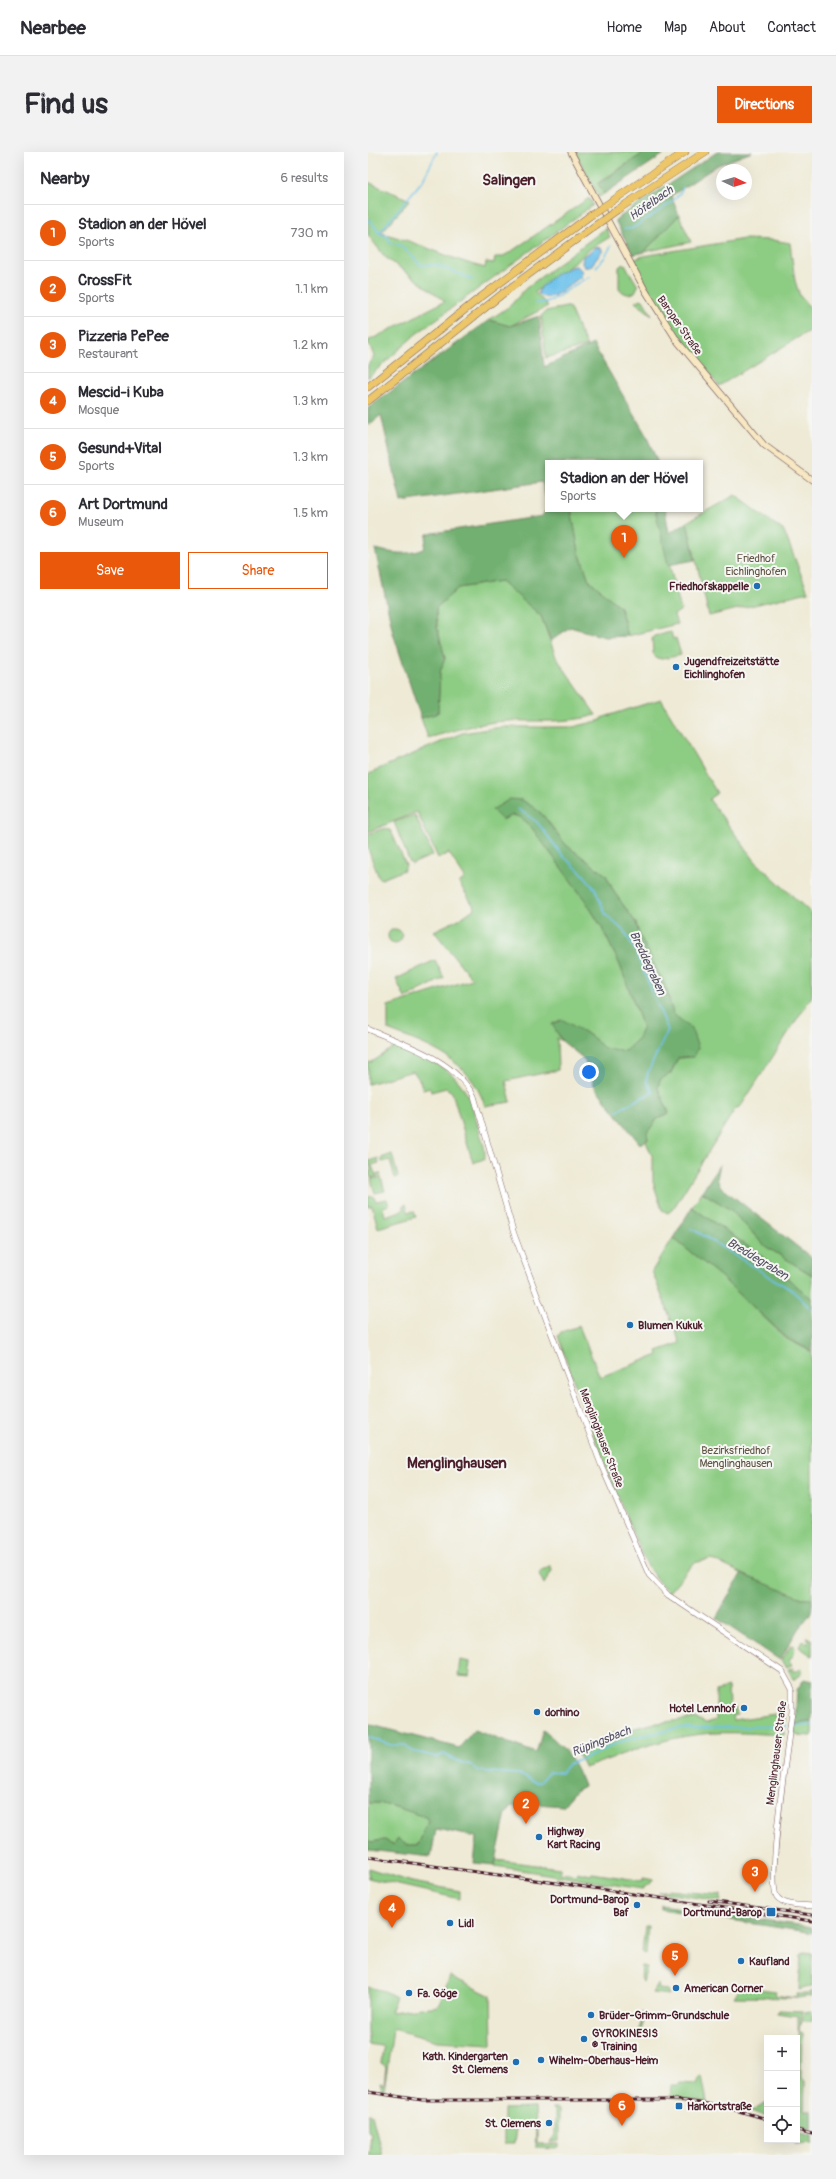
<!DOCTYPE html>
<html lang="en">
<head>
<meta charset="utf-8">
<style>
  :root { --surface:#fff; --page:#f2f2f3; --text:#2b2b33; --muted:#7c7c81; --line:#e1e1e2; --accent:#ea580c }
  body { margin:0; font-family:Pangolin,sans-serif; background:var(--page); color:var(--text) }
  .controls { position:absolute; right:12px; bottom:12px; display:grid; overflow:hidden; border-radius:0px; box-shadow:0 4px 16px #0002 }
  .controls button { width:36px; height:36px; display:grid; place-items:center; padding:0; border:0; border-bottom:1px solid var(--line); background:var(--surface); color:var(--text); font:20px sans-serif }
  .compass { position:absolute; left:348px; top:12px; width:36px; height:36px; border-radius:50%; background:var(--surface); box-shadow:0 4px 16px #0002; rotate:94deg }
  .you { position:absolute; left:221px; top:920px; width:14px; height:14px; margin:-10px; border:3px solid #fff; border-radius:50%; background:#1a73e8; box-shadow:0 0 0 6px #1a73e833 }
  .badge { display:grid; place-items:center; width:26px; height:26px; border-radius:50%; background:var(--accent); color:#fff; font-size:13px; font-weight:700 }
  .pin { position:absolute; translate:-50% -33px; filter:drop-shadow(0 1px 2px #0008) }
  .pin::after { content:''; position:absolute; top:21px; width:14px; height:12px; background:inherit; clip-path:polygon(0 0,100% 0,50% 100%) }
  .popup { position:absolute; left:177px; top:308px; width:158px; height:52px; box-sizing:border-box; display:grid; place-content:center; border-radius:0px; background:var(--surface); filter:drop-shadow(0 1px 3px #0005); font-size:13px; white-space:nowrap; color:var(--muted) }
  .popup b { font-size:15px; color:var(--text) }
  .popup::after { content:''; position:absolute; left:50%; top:100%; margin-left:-8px; border:8px solid transparent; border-top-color:var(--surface) }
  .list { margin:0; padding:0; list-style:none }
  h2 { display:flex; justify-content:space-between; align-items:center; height:52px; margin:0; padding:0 16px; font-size:17px }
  h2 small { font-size:13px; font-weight:400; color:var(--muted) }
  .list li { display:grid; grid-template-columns:26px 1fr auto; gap:12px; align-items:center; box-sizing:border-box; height:56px; padding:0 16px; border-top:1px solid var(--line) }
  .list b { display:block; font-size:15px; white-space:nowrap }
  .list p { margin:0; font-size:13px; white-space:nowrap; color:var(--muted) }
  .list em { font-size:13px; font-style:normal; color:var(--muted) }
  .actions { display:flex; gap:8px; padding:12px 16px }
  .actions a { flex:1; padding:9px 0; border:1px solid var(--accent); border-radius:0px; text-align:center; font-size:14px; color:var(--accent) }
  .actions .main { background:var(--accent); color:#fff }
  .icon { flex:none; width:22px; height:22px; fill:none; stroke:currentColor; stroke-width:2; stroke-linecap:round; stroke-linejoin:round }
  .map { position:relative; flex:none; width:444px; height:2003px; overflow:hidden; border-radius:0px }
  header { display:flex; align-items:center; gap:24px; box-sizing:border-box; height:56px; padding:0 20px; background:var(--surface); border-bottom:1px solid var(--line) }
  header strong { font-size:19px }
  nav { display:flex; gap:22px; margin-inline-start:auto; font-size:14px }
  .intro { display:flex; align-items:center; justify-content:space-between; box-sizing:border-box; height:96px; padding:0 24px }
  h1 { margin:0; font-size:28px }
  .button { padding:10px 18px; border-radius:0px; background:var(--accent); color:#fff; font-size:14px; font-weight:700 }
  main { display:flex; gap:24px; padding:0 24px }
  aside { flex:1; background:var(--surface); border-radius:0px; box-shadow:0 4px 16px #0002 }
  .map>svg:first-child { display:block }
  .green { fill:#8dcc83; stroke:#6c7657 }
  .forest { fill:#72b071; stroke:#5e684e }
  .water { fill:#70c3ec; stroke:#5d718c }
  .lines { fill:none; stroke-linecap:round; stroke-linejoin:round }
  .stream { stroke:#70c3ec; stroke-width:1.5 }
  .tertiary-casing { stroke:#836666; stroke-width:6 }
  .secondary-casing { stroke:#836666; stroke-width:7 }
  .motorway-casing { stroke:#836666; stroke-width:8 }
  .tertiary { stroke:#fff; stroke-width:5 }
  .secondary { stroke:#f7e8c3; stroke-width:5.5 }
  .motorway { stroke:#ecc669; stroke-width:7 }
  .rail-casing { stroke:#4a1f2b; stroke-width:3 }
  .rail { stroke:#f6f6f2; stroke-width:1.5; stroke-dasharray:4.5; stroke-linecap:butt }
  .motorway-bridge-casing { stroke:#836666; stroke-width:8; stroke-linecap:butt }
  .motorway-bridge { stroke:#ecc669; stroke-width:7 }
  .poi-dot { fill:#1f6fb2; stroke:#f6f6f2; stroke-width:1.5 }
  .labels { text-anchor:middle; stroke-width:4; stroke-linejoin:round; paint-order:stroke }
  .street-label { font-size:11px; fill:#4a1f2b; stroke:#f6f6f2 }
  .park-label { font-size:11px; fill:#5e5345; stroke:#f6f6f2 }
  .poi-label { font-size:11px; font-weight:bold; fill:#4a1f2b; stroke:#f6f6f2; text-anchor:start }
  .water-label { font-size:12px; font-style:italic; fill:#555065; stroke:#f6f6f2 }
  .district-label { font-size:15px; font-weight:bold; fill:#4a1f2b; stroke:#f6f6f2 }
</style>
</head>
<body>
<header>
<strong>Nearbee</strong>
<nav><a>Home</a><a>Map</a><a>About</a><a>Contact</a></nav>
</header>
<div class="intro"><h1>Find us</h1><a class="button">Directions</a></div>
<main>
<aside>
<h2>Nearby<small>6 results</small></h2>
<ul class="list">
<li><span class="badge">1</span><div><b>Stadion an der Hövel</b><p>Sports</p></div><em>730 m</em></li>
<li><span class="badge">2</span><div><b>CrossFit</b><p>Sports</p></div><em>1.1 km</em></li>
<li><span class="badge">3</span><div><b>Pizzeria PePee</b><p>Restaurant</p></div><em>1.2 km</em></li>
<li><span class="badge">4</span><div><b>Mescid-i Kuba</b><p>Mosque</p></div><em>1.3 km</em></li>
<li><span class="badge">5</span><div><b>Gesund+Vital</b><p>Sports</p></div><em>1.3 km</em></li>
<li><span class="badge">6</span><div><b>Art Dortmund</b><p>Museum</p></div><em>1.5 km</em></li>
</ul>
<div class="actions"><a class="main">Save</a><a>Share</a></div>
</aside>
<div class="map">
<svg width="444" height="2003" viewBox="0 0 444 2003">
  <rect width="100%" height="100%" fill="#f6f6f2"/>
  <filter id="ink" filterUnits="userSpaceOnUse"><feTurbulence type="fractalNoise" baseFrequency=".025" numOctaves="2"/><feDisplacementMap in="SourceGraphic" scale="8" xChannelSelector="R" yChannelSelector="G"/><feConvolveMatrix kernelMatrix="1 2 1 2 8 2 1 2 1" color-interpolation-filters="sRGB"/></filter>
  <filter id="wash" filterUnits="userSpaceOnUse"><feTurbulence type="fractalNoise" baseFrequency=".012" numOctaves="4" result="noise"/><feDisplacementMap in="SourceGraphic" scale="16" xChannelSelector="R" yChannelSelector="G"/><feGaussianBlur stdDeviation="0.9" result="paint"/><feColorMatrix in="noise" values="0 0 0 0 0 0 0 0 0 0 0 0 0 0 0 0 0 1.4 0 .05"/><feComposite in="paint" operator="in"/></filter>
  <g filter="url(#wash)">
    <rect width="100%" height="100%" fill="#eeead5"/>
    <g class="green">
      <polygon points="207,0 277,0 230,31 236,42 231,45"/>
      <path d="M 0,30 L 42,48 L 13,81 C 49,89 81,107 117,116 L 118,110 L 126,111 L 127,105 L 133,105 L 141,101 L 221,46 L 225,53 L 48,182 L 0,226 L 0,213 L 6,204 L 0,189 L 77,149 L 17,105 L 0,83 Z"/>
      <polygon points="311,63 323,90 276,100"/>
      <polygon points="238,76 242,85 222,97 210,108 167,140 180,154 142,174 121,168 142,154 158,136"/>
      <polygon points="376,87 405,88 422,91 427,129 432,144 444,158 444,177 351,234 305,177 282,141 265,108 275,104"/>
      <path d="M 256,111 L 270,134 L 267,140 C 261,144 255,142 251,136 L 251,115 Z"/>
      <polygon points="272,147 275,148 284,163 267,150"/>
      <polygon points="198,155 201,155 219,194 178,206 173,164 178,159"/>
      <polygon points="367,343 416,379 440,440 341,464 319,370"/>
      <polygon points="203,357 287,357 313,458 306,463 309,472 260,484 252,455 221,428 211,400"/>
      <path d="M 133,429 L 173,464 L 188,505 L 228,563 C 198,572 168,568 137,569 C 110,571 86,579 60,586 L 53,566 L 70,561 L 72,520 L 77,506 L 69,475 L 68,456 L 90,436 Z"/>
      <polygon points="303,480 305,487 308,486 313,503 294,507 288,506 285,501 284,487 286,484"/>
      <path d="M 293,547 L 349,641 L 341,647 L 387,709 L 444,762 L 444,844 L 373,954 L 367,957 L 305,1057 L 300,1061 L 294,1058 L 285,1030 L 285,1006 L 278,990 L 280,987 L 278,981 L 289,967 L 301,961 L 290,936 L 292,928 L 303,921 L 310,906 L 326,905 L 323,876 L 305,862 L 298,836 L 271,782 L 268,771 L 246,740 L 238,723 L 198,693 L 174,662 L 154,648 L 145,663 L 152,665 L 164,676 L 217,748 L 233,774 L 252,813 L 275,875 L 269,888 L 257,899 L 236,896 L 223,884 L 192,868 L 185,872 L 194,889 L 189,886 L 190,918 L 138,929 L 143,950 L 117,954 C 101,906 62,895 20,878 L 20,854 L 104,827 L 66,779 L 93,766 L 107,756 L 91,731 L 97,726 L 81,701 L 70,706 L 49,660 L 0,680 L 0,623 L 8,618 L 94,581 L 134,575 L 205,575 L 234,568 L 233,566 Z"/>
      <polygon points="47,663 65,703 44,712 42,711 26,670"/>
      <polygon points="17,676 23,679 38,713 36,718 14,727 11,726 0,697 0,682"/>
      <circle cx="27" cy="784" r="7"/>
      <polygon points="67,808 76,826 37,846 28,827"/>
      <path d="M 28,894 C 80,916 97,920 111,978 C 114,987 119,1000 116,1007 L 105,1011 L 84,940 L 78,936 L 63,940 L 62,936 L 55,938 L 52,929 L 45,919 L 0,932 L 0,911 L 4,910 Z"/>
      <polygon points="24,1002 30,1025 27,1026 22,1008 14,1010 13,1006"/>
      <polygon points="10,1006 11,1011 4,1013 7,1022 12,1021 13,1023 3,1026 1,1020 3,1019 1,1009"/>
      <polygon points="13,1025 17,1039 7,1041 3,1027"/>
      <polygon points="334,1040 363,1058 397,1094 444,1123 444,1147 392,1103 324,1055"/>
      <polygon points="5,1044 8,1049 19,1047 21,1053 15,1055 17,1064 36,1058 35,1053 38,1052 40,1060 46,1059 48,1065 10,1076 4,1054 0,1055 0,1045"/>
      <path d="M 305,1086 L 351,1123 L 419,1187 L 444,1200 L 444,1447 L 437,1447 L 396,1432 L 343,1407 L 326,1411 L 301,1440 C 279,1422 270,1392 259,1367 C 234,1307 211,1246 190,1184 L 193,1180 L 211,1174 L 232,1225 L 290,1203 L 289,1199 L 312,1191 L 284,1119 Z"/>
      <polygon points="183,1413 184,1418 176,1432 171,1422 172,1419"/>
      <polygon points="439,1485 444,1488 444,1504 431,1495 434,1489 440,1492"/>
      <polygon points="424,1492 427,1496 425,1504 421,1508 424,1513 418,1515 413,1509"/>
      <polygon points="92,1508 102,1510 101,1519 103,1520 102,1525 90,1524"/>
      <polygon points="425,1516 425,1519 430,1519 432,1517 435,1519 428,1527 425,1527 420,1517"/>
      <path d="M 360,1535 L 361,1554 L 367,1555 L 369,1563 L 364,1564 L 365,1568 L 407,1562 L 407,1565 L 418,1566 L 416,1583 C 389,1582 362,1579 334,1582 C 293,1586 255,1602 217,1616 L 208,1598 L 247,1581 L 283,1572 L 327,1566 L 338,1571 L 348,1568 L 348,1539 Z"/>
      <polygon points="444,1570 444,1584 426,1583 427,1572"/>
      <polygon points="0,1651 15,1651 59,1665 60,1670 50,1693 26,1693 17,1688 2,1690 0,1688"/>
      <polygon points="128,1708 192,1716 192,1721 208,1723 209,1720 223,1723 224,1721 275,1729 275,1726 286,1728 274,1737 127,1714"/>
      <polygon points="0,1716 44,1730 92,1739 92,1747 0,1726"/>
      <polygon points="300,1738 353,1743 353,1749 290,1740"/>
      <polygon points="277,1774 280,1774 278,1802 274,1801"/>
      <polygon points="435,1800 444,1801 444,1834 431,1838 433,1803"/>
      <polygon points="274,1814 279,1815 275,1830 273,1828"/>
      <polygon points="82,1824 123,1844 124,1892 69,1889 25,1877 16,1938 14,1937 12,1931 16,1932 18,1914 13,1911 15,1896 13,1894 0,1892 0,1835 17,1839 28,1845 22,1860 70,1854"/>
      <polygon points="290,1832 291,1837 299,1838 301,1843 284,1841"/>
      <polygon points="372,1835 408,1839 407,1843 428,1846 429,1842 440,1842 444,1839 444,1844 429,1846 366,1845"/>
      <polygon points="410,1858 434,1859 431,1880 434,1882 433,1926 437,1929 436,1959 444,1959 444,1977 429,1974 429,1953 431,1953 430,1864 408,1861"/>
      <polygon points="444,1859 444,1869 434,1869 433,1873 436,1860"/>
      <polygon points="274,1860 276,1862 274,1879 279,1880 279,1881 272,1881 271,1884"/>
      <polygon points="334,1924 339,1950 302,1946 303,1933 310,1933 311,1931 329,1932 332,1925"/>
      <polygon points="399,1950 399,1965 383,1959 380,1956 386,1957"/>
      <polygon points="167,1956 168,1974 136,1975 136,1957"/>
      <polygon points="184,1956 189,1956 191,1958 191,1989 182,1990 187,1983 187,1958"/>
      <polygon points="0,1962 4,1962 14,2003 1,2003 3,1981 0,1979"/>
      <polygon points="136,1977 148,1977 146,1992 136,1992"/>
      <polygon points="166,1977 169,1977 169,1992 191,1992 191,1996 167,1995 168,1979"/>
      <polygon points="429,1980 444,1984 444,1991 427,1992"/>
    </g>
    <g class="forest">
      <polygon points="277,0 299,0 236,42 230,31 233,30"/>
      <polygon points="349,0 384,0 350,13 303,44 311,63 276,100 265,103 247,68"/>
      <path d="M 171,164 L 176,215 L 225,192 L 278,283 L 290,311 L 180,311 L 180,357 L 203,357 L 211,400 L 221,428 L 252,455 L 260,484 L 237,485 L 202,475 L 183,489 L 173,464 L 133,429 L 90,436 L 68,456 L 69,475 L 77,506 L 72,520 L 70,561 L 53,566 L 25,481 L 7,397 C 24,401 39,404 56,397 L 59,382 L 174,364 L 180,355 L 174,330 L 33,350 L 13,263 L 0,274 L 0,256 L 121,168 L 142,174 Z"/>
      <polygon points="287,357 297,357 301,381 319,370 327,408 300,413"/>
      <polygon points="142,647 154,648 165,655 174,662 198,693 238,723 246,740 268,771 271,782 298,836 305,862 323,876 330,896 326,905 310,906 303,921 292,928 290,936 301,961 289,967 279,981 280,987 272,992 227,935 216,907 194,889 184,872 195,868 223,884 236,896 257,899 269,888 275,875 252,813 233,774 217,748 164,676 152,665 145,663 134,668 124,658"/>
      <polygon points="352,1012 349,1027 353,1035 444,1106 444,1123 397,1094 363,1058 334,1040"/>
      <polygon points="324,1055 392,1103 444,1147 444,1199 420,1187 351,1123 305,1086"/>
      <polygon points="373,1422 437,1447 444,1447 444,1460 430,1477 412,1508 348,1466"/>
      <polygon points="436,1527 444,1529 444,1570 427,1572 429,1538"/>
      <path d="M 0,1572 L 91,1596 L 106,1578 L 168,1601 L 175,1578 C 197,1595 206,1608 216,1634 L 207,1639 L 195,1654 L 168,1652 L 166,1657 L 142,1654 L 141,1659 L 138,1661 L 127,1713 L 106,1711 L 109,1685 L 68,1677 L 63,1705 L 0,1698 L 0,1688 L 3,1690 L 17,1688 L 25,1693 L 30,1687 L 39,1693 L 50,1693 L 60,1670 L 58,1665 L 15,1651 L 0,1651 Z"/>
      <polygon points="293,1753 444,1775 444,1781 293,1757"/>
    </g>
    <g class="water">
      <polygon points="229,95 234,97 234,100 222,115 216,115 214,111 215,105"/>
      <path d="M 209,114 L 214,119 L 213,125 C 202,131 181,155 170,141 C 174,130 197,115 209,114 Z"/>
    </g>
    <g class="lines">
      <g class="stream">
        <polyline points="0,69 2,68 11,81 20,85 22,91 32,93 53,113 68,113 104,127"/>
        <path d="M 256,77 L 263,77 C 275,69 313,48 315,35"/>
        <polyline points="11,81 55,28 69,0"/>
        <polyline points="228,115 237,105 243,94"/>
        <path d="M 167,151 C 190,152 201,132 222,125"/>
        <polyline points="150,657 169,670 195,704 215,722 227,737 238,763 256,779 266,796 300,878 280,920 278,929 285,940 248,959"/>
        <polyline points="323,1076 425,1139 444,1158"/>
        <polyline points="424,1574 444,1573"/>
        <polyline points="0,1585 23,1593 36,1593 44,1599 69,1605 76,1602 87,1608 103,1613 110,1619 151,1622 167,1631 172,1630 181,1620 193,1621 200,1612 228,1602 249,1591 272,1584 313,1576 420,1574"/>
      </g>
    </g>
  </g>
  <g filter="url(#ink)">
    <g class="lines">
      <g class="tertiary-casing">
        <path id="tertiary" d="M 0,877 C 39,894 84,906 106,944 L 146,1082 L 234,1315 L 281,1423 L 300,1443 L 414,1519 L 424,1537 L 424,1559 C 421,1587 398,1731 409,1745 C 416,1754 434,1753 444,1754"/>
      </g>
      <g class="secondary-casing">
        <polyline id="secondary" points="203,0 277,138 310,190 396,293 444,328"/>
      </g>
      <g class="motorway-casing">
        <g id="motorway">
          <polyline points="244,49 317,0"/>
          <polyline points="249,58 337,0"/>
          <polyline points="0,235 109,148 223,63"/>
          <polyline points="0,249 138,139 228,73"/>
        </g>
      </g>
      <use href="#tertiary" class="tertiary"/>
      <use href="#secondary" class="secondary"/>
      <use href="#motorway" class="motorway"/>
      <g class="rail-casing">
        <g id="rail">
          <polyline points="0,1705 232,1737 444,1769"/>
          <polyline points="341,1749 444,1763"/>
          <polyline points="0,1940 54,1948 311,1948 353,1954 399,1967"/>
          <polyline points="429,1978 444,1982"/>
        </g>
      </g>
      <use href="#rail" class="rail"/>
      <g class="motorway-bridge-casing">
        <g id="motorway-bridge">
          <polyline points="223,63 244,49"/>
          <polyline points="228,73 249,58"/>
        </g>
      </g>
      <use href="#motorway-bridge" class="motorway-bridge"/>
    </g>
  </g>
  <g class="poi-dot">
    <circle cx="389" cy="434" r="4"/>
    <circle cx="308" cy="515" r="4"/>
    <circle cx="262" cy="1173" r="4"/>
    <circle cx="376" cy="1556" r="4"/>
    <circle cx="169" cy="1560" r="4"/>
    <circle cx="171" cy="1685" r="4"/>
    <circle cx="269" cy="1753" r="4"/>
    <rect x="398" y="1755" width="10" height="10" rx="2"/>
    <circle cx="82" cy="1771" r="4"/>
    <circle cx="373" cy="1809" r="4"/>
    <circle cx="308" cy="1836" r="4"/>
    <circle cx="41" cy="1841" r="4"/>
    <circle cx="223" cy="1863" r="4"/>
    <circle cx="216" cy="1887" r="4"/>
    <circle cx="173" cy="1908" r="4"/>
    <circle cx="148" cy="1910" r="4"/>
    <rect x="307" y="1950" width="8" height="8" rx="2"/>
    <circle cx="181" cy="1971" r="4"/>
  </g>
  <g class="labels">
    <g class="street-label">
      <text transform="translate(312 173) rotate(55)" y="4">Baroper Straße</text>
      <text transform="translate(234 1286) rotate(69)" y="4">Menglinghauser Straße</text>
      <text transform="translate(408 1601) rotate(-83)" y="4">Menglinghauser Straße</text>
    </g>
    <g class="park-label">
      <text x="388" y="410">Friedhof<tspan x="388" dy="13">Eichlinghofen</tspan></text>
      <text x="368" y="1302">Bezirksfriedhof<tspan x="368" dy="13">Menglinghausen</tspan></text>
    </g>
    <g class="poi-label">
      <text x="381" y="438" text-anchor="end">Friedhofskappelle</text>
      <text x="316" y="513">Jugendfreizeitstätte<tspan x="316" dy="13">Eichlinghofen</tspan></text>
      <text x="270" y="1177">Blumen Kukuk</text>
      <text x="368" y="1560" text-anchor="end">Hotel Lennhof</text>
      <text x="177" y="1564">dorhino</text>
      <text x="179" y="1683">Highway<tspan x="179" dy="13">Kart Racing</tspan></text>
      <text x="261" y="1751" text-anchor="end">Dortmund-Barop<tspan x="261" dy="13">Baf</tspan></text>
      <text x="394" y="1764" text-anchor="end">Dortmund-Barop</text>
      <text x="90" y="1775">Lidl</text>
      <text x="381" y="1813">Kaufland</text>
      <text x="316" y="1840">American Corner</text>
      <text x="49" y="1845">Fa. Göge</text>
      <text x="231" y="1867">Brüder-Grimm-Grundschule</text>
      <text x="224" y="1885">GYROKINESIS<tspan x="224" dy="13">® Training</tspan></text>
      <text x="140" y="1908" text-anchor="end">Kath. Kindergarten<tspan x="140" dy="13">St. Clemens</tspan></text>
      <text x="181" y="1912">Wihelm-Oberhaus-Heim</text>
      <text x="319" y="1958">Harkortstraße</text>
      <text x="173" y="1975" text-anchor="end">St. Clemens</text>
    </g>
    <g class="water-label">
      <text transform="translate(283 51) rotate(-35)" y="4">Höfelbach</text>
      <text transform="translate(280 811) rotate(65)" y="4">Breddegraben</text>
      <text transform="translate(390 1107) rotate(31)" y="4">Breddegraben</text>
      <text transform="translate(233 1589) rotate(-22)" y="4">Rüpingsbach</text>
    </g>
    <g class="district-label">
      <text x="141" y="33">Salingen</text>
      <text x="89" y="1316">Menglinghausen</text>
    </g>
  </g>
</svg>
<div class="controls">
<button>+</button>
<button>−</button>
<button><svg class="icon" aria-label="locate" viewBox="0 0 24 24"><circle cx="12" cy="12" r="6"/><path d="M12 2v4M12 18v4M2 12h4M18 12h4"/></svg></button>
</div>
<svg class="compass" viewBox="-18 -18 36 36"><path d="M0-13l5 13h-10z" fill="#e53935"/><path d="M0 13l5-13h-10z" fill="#7c7c81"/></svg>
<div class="you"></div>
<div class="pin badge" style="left:256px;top:406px">1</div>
<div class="popup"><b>Stadion an der Hövel</b>Sports</div>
<div class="pin badge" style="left:158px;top:1672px">2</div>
<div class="pin badge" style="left:387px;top:1740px">3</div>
<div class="pin badge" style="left:24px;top:1776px">4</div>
<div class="pin badge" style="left:307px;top:1824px">5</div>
<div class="pin badge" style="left:254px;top:1974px">6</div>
</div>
</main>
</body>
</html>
